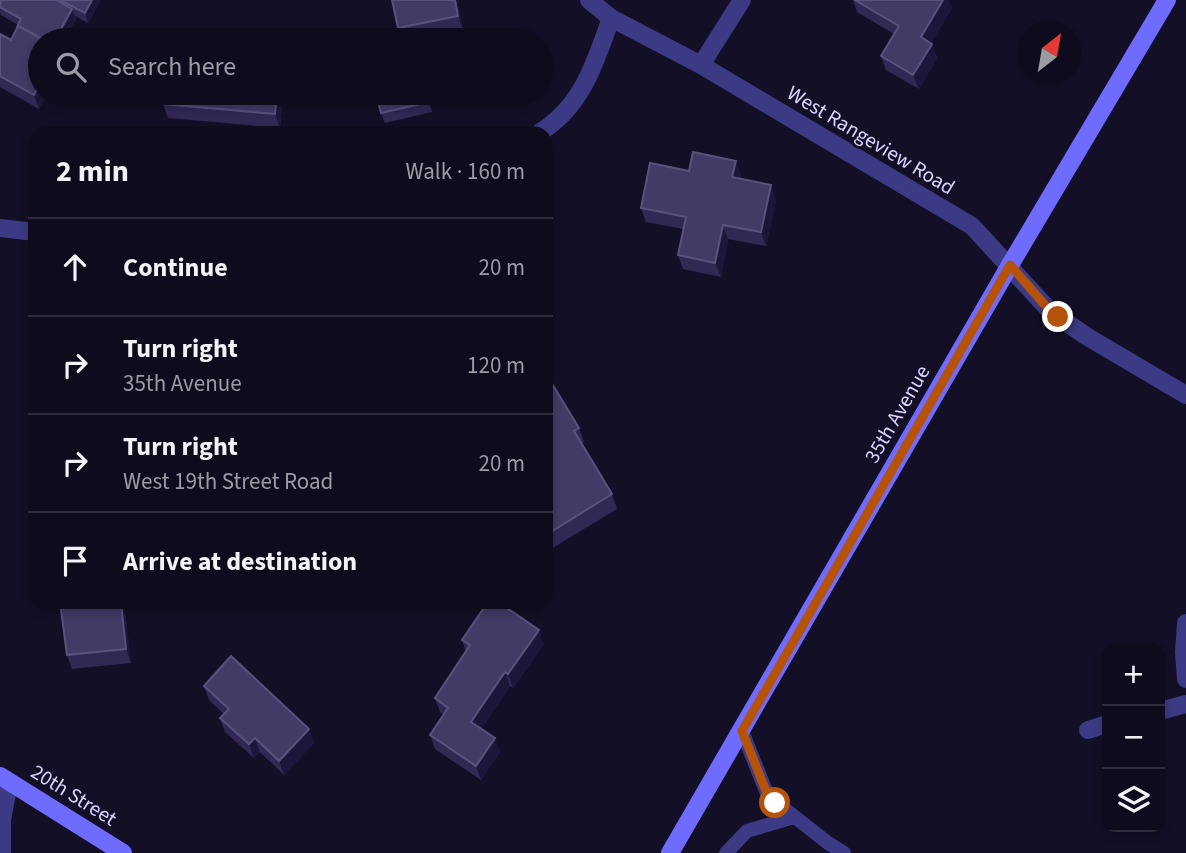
<!DOCTYPE html>
<html lang="en">
<head>
<meta charset="utf-8">
<style>
  :root { --surface:#0e0b1c; --page:#1c1929; --text:#f1f3f6; --muted:#9b9ba3; --line:#2e2b3b }
  body { margin:0; font-family:"Source Sans 3",sans-serif; background:var(--page); color:var(--text) }
  .controls { position:absolute; right:21px; bottom:21px; display:grid; overflow:hidden; border-radius:14px; box-shadow:0 4px 10px #0003 }
  .controls button { width:63px; height:63px; display:grid; place-items:center; padding:0; border:0; border-bottom:2px solid var(--line); background:var(--surface); color:var(--text); font:35px sans-serif }
  .compass { position:absolute; left:1018px; top:21px; width:63px; height:63px; border-radius:50%; background:var(--surface); box-shadow:0 4px 10px #0003; rotate:31deg }
  .stop { position:absolute; width:21px; height:21px; margin:-16px; border:5px solid #b45309; border-radius:50%; background:#fff }
  .stop.end { background:#b45309; border-color:#fff; box-shadow:0 2px 7px #0008 }
  .list { margin:0; padding:0; list-style:none }
  h2 { display:flex; justify-content:space-between; align-items:center; height:91px; margin:0; padding:0 28px; font-size:30px }
  h2 small { font-size:23px; font-weight:400; color:var(--muted) }
  .list li { display:grid; grid-template-columns:46px 1fr auto; gap:21px; align-items:center; box-sizing:border-box; height:98px; padding:0 28px; border-top:2px solid var(--line) }
  .list b { display:block; font-size:26px; white-space:nowrap }
  .list p { margin:0; font-size:23px; white-space:nowrap; color:var(--muted) }
  .list em { font-size:23px; font-style:normal; color:var(--muted) }
  .icon { flex:none; width:38px; height:38px; fill:none; stroke:currentColor; stroke-width:2; stroke-linecap:round; stroke-linejoin:round }
  .map { position:relative; flex:none; width:1186px; height:853px; overflow:hidden }
  .search { position:absolute; background:var(--surface); box-shadow:0 4px 10px #0003; left:28px; top:28px; width:525px; height:77px; display:flex; align-items:center; gap:18px; box-sizing:border-box; padding:0 24px; border-radius:38px; color:var(--muted); font-size:26px }
  .panel { position:absolute; background:var(--surface); box-shadow:0 4px 10px #0003; left:28px; top:126px; width:525px; height:483px; border-radius:21px }
  .map>svg:first-child { display:block }
  .lines { fill:none; stroke-linecap:round; stroke-linejoin:round }
  .lane { stroke:#3d3a85; stroke-width:14 }
  .street { stroke:#3d3a85; stroke-width:18 }
  .secondary { stroke:#6f6bff; stroke-width:18 }
  .wall { fill:#312854 }
  .shaded-wall { fill:#1d163a }
  .building { fill:#433a66; stroke:#5a527e; stroke-width:2 }
  .route { stroke:#b45309; stroke-width:9 }
  .labels { text-anchor:middle; stroke-width:6; stroke-linejoin:round; paint-order:stroke }
  .street-label { font-size:21px; fill:#d9d4ff; stroke:#130f26 }
</style>
</head>
<body>
<div class="map">
<svg width="1186" height="853" viewBox="0 0 1186 853">
  <rect width="100%" height="100%" fill="#130f26"/>
  <g class="lines">
    <g class="lane">
      <polyline points="742,731 768,796 828,843 844,853"/>
      <polyline points="726,853 747,831 794,817"/>
    </g>
    <g class="street">
      <polyline points="589,0 611,18 701,65 742,0"/>
      <polyline points="701,65 972,226 1050,311 1086,336 1186,395"/>
      <path d="M 539,133 C 582,107 595,63 611,18"/>
      <polyline points="0,228 35,232"/>
      <polyline points="1186,623 1184,652 1186,679"/>
      <polyline points="1160,711 1186,704"/>
      <polyline points="1088,730 1107,724"/>
      <polyline points="2,853 2,820 9,782"/>
    </g>
    <g class="secondary">
      <polyline points="0,776 123,853"/>
      <polyline points="670,853 1010,265 1167,0"/>
    </g>
  </g>
  <g class="wall">
    <polygon points="1,0 101,0 88,23 75,16 76,19 64,40 40,40 40,93 48,93 39,109 0,87 0,34 11,40 18,25 1,15 0,12"/>
    <polygon points="392,0 457,0 463,30 414,40 402,40 398,28"/>
    <polygon points="853,0 948,0 952,8 931,43 932,44 937,58 919,89 886,70 881,56 894,34 857,12"/>
    <polygon points="164,93 283,93 280,128 168,118 163,104"/>
    <polygon points="427,93 432,112 385,123 381,113"/>
    <polygon points="736,161 741,175 740,179 771,185 776,200 766,246 728,239 721,277 683,269 678,255 683,229 646,222 641,208 689,171"/>
    <polygon points="546,385 579,428 584,442 582,444 612,494 617,509 546,552"/>
    <polygon points="60,602 124,602 131,663 72,669 67,655"/>
    <polygon points="462,640 544,644 513,688 510,686 481,729 500,752 481,780 435,749 430,735 444,715 440,712 435,698 466,652"/>
    <polygon points="204,686 309,729 314,743 284,775 260,752 254,758 225,732 220,718 224,714 209,700"/>
  </g>
  <g class="shaded-wall">
    <polygon points="92,0 101,0 88,23 85,13"/>
    <polygon points="455,0 457,0 463,30 458,16"/>
    <polygon points="943,0 948,0 952,8 926,51 921,37"/>
    <polygon points="72,9 76,19 64,40 55,40"/>
    <polygon points="932,44 937,58 919,89 913,75"/>
    <polygon points="40,84 40,93 48,93 39,109 34,95"/>
    <polygon points="277,93 283,93 280,128 275,114"/>
    <polygon points="736,161 741,175 737,192 732,177"/>
    <polygon points="771,185 776,200 766,246 761,232"/>
    <polygon points="723,225 728,239 721,277 715,263"/>
    <polygon points="121,602 124,602 131,663 126,649"/>
    <polygon points="539,630 544,644 513,688 508,674"/>
    <polygon points="505,672 510,686 476,736 471,722"/>
    <polygon points="309,729 314,743 284,775 279,761"/>
    <polygon points="255,738 260,752 254,758 249,744"/>
    <polygon points="495,738 500,752 481,780 476,766"/>
  </g>
  <g class="building">
    <polygon points="1,0 57,0 72,9 55,40 44,40 18,26 18,28 17,27 21,19 0,7"/>
    <polygon points="60,0 92,0 85,13"/>
    <polygon points="392,0 455,0 458,16 398,28"/>
    <polygon points="855,0 943,0 921,37 932,44 913,75 881,56 899,26"/>
    <polygon points="18,26 44,40 40,40 40,84 34,95 0,76 0,34 11,40"/>
    <polygon points="201,33 266,39 266,40 201,40"/>
    <polygon points="164,93 277,93 275,114 163,104"/>
    <polygon points="376,93 426,93 429,102 381,113"/>
    <polygon points="693,152 736,161 732,177 771,185 761,232 723,225 715,263 678,255 686,217 641,208 650,163 689,171"/>
    <polygon points="551,382 579,428 574,431 612,494 546,535 546,385"/>
    <polygon points="60,602 121,602 126,649 67,655"/>
    <polygon points="488,602 498,602 539,630 508,674 505,672 471,722 495,738 476,766 430,735 448,708 435,698 470,645 462,640"/>
    <polygon points="231,656 309,729 279,761 255,738 249,744 220,718 229,709 204,686"/>
  </g>
  <g class="lines">
    <polyline class="route" points="775,803 768,796 742,731 1010,265 1050,311 1058,317"/>
  </g>
  <g class="labels">
    <g class="street-label">
      <text transform="translate(871 140) rotate(31)" y="7">West Rangeview Road</text>
      <text transform="translate(897 414) rotate(-60)" y="7">35th Avenue</text>
      <text transform="translate(74 795) rotate(32)" y="7">20th Street</text>
    </g>
  </g>
</svg>
<div class="controls">
<button>+</button>
<button>−</button>
<button><svg class="icon" aria-label="layers" viewBox="0 0 24 24"><path d="M12 4l9 5-9 5-9-5zM3 14l9 5 9-5"/></svg></button>
</div>
<svg class="compass" viewBox="-18 -18 36 36"><path d="M0-13l5 13h-10z" fill="#e53935"/><path d="M0 13l5-13h-10z" fill="#9b9ba3"/></svg>
<div class="stop" style="left:775px;top:803px"></div>
<div class="stop end" style="left:1058px;top:317px"></div>
<div class="search"><svg class="icon" aria-label="search" viewBox="0 0 24 24"><circle cx="10" cy="10" r="6"/><path d="M15 15l6 6"/></svg>Search here</div>
<section class="panel">
<h2>2 min<small>Walk · 160 m</small></h2>
<ul class="list">
<li><svg class="icon" aria-label="ahead" viewBox="0 0 24 24"><path d="M12 20V5M6 11l6-6 6 6"/></svg><div><b>Continue</b></div><em>20 m</em></li>
<li><svg class="icon" aria-label="right" viewBox="0 0 24 24"><path d="M7 20v-9h11M14 6l5 5-5 5"/></svg><div><b>Turn right</b><p>35th Avenue</p></div><em>120 m</em></li>
<li><svg class="icon" aria-label="right" viewBox="0 0 24 24"><path d="M7 20v-9h11M14 6l5 5-5 5"/></svg><div><b>Turn right</b><p>West 19th Street Road</p></div><em>20 m</em></li>
<li><svg class="icon" aria-label="arrive" viewBox="0 0 24 24"><path d="M6 21V4h12l-3 4 3 4H6"/></svg><div><b>Arrive at destination</b></div></li>
</ul>
</section>
</div>
</body>
</html>
